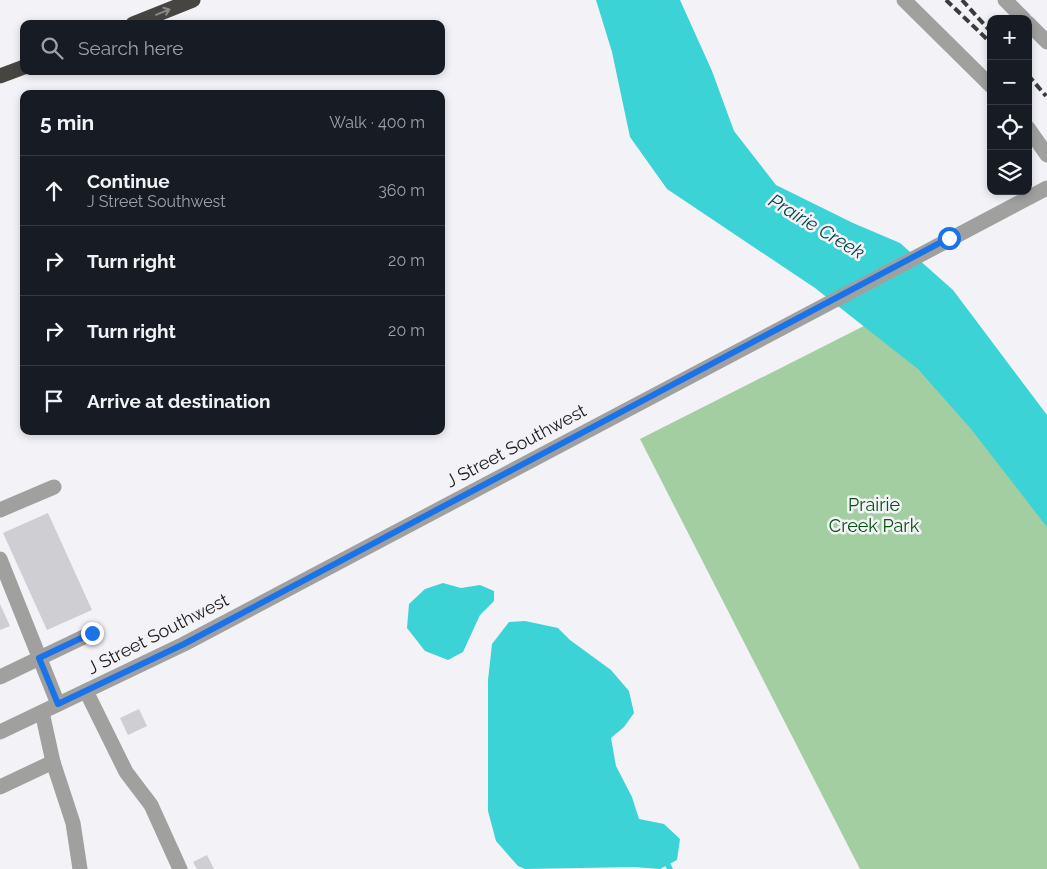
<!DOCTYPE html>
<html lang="en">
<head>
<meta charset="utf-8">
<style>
  :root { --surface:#171b24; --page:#20242c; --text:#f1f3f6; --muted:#9ea1a6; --line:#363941 }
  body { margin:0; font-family:Raleway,sans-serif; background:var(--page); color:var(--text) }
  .controls { position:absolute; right:15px; top:15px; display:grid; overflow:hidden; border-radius:10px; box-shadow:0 2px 8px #0003 }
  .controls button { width:45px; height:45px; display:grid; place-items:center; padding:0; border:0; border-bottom:1px solid var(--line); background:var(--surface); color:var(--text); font:25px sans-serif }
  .stop { position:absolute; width:15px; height:15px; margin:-11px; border:4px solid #1a73e8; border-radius:50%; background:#fff }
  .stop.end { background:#1a73e8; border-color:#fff; box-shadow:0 1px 5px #0008 }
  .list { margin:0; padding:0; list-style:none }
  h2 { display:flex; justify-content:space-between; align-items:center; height:65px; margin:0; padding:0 20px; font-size:21px }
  h2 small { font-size:16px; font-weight:400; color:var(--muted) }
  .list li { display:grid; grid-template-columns:32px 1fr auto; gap:15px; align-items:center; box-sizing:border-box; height:70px; padding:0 20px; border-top:1px solid var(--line) }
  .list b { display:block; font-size:19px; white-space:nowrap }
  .list p { margin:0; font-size:16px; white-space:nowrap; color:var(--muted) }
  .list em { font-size:16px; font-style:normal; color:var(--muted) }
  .icon { flex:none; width:28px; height:28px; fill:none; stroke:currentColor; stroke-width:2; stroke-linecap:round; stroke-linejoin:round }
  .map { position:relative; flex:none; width:1047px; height:869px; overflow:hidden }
  .search { position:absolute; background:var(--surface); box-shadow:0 2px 8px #0003; left:20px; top:20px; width:425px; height:55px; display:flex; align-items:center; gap:12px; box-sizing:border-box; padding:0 18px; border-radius:10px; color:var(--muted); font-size:19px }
  .panel { position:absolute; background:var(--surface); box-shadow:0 2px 8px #0003; left:20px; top:90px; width:425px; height:345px; border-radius:10px }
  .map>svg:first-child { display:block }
  .green { fill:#a2cea1 }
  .water { fill:#3bd3d6 }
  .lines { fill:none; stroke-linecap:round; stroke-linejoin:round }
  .stream { stroke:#3bd3d6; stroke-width:5.5 }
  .building { fill:#cfced2 }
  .minor { stroke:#a0a09e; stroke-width:15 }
  .highway { stroke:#464541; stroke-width:15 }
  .rail { stroke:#3b3b3e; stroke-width:4; stroke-dasharray:8 4; stroke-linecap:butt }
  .oneway { stroke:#8b8a8a }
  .route { stroke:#1a73e8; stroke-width:6 }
  .labels { text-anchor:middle; stroke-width:5; stroke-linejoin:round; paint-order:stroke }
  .street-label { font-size:18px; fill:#1c1c1e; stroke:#f3f2f7 }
  .park-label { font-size:18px; fill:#04530e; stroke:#f3f2f7 }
  .water-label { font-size:19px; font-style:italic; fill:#034849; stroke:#f3f2f7 }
</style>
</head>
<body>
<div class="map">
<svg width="1047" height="869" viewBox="0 0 1047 869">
  <rect width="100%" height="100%" fill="#f3f2f7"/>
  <polygon class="green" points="933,291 1047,419 1047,869 860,869 640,439"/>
  <g class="water">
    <polygon points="596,0 680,0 712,71 734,131 776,185 853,223 900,243 953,290 1047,415 1047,527 971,429 918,369 815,288 667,189 630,137 612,52"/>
    <polygon points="443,583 461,588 480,585 494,591 494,601 480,615 463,652 448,660 425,651 407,628 409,604 425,589"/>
    <polygon points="525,621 558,628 570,640 611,670 629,691 634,713 624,727 611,738 616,766 632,797 639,819 664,824 680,839 677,860 660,869 634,867 525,869 518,866 496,841 488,811 488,680 492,644 509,622"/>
  </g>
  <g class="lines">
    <polyline class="stream" points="668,865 670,869"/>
  </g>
  <g class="building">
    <polygon points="48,513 92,610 47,630 3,533"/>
    <polygon points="0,604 10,626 0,630"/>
    <polygon points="139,709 147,726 128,735 120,718"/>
    <polygon points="207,855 214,869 197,869 193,862"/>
  </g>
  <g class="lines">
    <g class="minor">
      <polyline points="904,0 991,86"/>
      <polyline points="1005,0 1024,19"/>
      <polyline points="1028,23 1047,42"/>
      <polyline points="1028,128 1047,155"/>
      <polyline points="0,510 54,487"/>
      <polyline points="0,559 58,704"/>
      <polyline points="0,677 92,633"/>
      <polyline points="86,691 126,772 151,805 180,869"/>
      <polyline points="42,712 53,762 73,823 80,869"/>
      <polyline points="0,732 184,644 1047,188"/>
      <polyline points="0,787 53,762"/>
    </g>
    <g class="highway">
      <polyline points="133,24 193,0"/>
      <polyline points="0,76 24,67"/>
    </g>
    <g class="rail">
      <polyline points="946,0 991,43"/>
      <polyline points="962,0 991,32"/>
      <polyline points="1028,75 1046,96"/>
    </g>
  </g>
  <defs><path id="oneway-shaft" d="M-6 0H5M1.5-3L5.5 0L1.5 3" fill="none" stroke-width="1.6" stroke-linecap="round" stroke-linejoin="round" transform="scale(1.25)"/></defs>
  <use class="oneway" href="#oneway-shaft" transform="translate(163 12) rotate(-22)"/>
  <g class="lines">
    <polyline class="route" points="92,633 39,658 58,704 184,644 949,238"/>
  </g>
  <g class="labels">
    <g class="street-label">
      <text transform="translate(516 446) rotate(-28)" y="6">J Street Southwest</text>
      <text transform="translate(158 634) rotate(-27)" y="6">J Street Southwest</text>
    </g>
    <g class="park-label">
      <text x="874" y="511">Prairie<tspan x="874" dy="21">Creek Park</tspan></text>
    </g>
    <g class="water-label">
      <text transform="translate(817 226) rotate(31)" y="7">Prairie Creek</text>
    </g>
  </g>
</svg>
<div class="controls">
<button>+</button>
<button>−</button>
<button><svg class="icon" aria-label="locate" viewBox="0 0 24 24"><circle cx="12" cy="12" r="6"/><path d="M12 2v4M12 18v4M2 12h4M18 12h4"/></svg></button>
<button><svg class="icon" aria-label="layers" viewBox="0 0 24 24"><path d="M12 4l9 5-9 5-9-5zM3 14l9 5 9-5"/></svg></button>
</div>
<div class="stop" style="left:949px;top:238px"></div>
<div class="stop end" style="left:92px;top:633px"></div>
<div class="search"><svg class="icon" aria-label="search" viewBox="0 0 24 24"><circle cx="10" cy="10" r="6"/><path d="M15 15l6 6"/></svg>Search here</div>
<section class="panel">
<h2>5 min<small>Walk · 400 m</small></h2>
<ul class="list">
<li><svg class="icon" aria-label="ahead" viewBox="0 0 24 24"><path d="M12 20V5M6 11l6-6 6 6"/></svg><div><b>Continue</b><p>J Street Southwest</p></div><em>360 m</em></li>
<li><svg class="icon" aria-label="right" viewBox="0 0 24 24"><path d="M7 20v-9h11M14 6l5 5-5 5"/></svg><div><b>Turn right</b></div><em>20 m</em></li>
<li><svg class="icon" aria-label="right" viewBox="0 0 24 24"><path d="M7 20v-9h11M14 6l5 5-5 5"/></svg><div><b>Turn right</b></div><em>20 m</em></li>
<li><svg class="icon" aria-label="arrive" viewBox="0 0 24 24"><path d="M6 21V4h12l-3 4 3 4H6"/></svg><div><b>Arrive at destination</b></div></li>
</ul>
</section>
</div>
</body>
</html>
